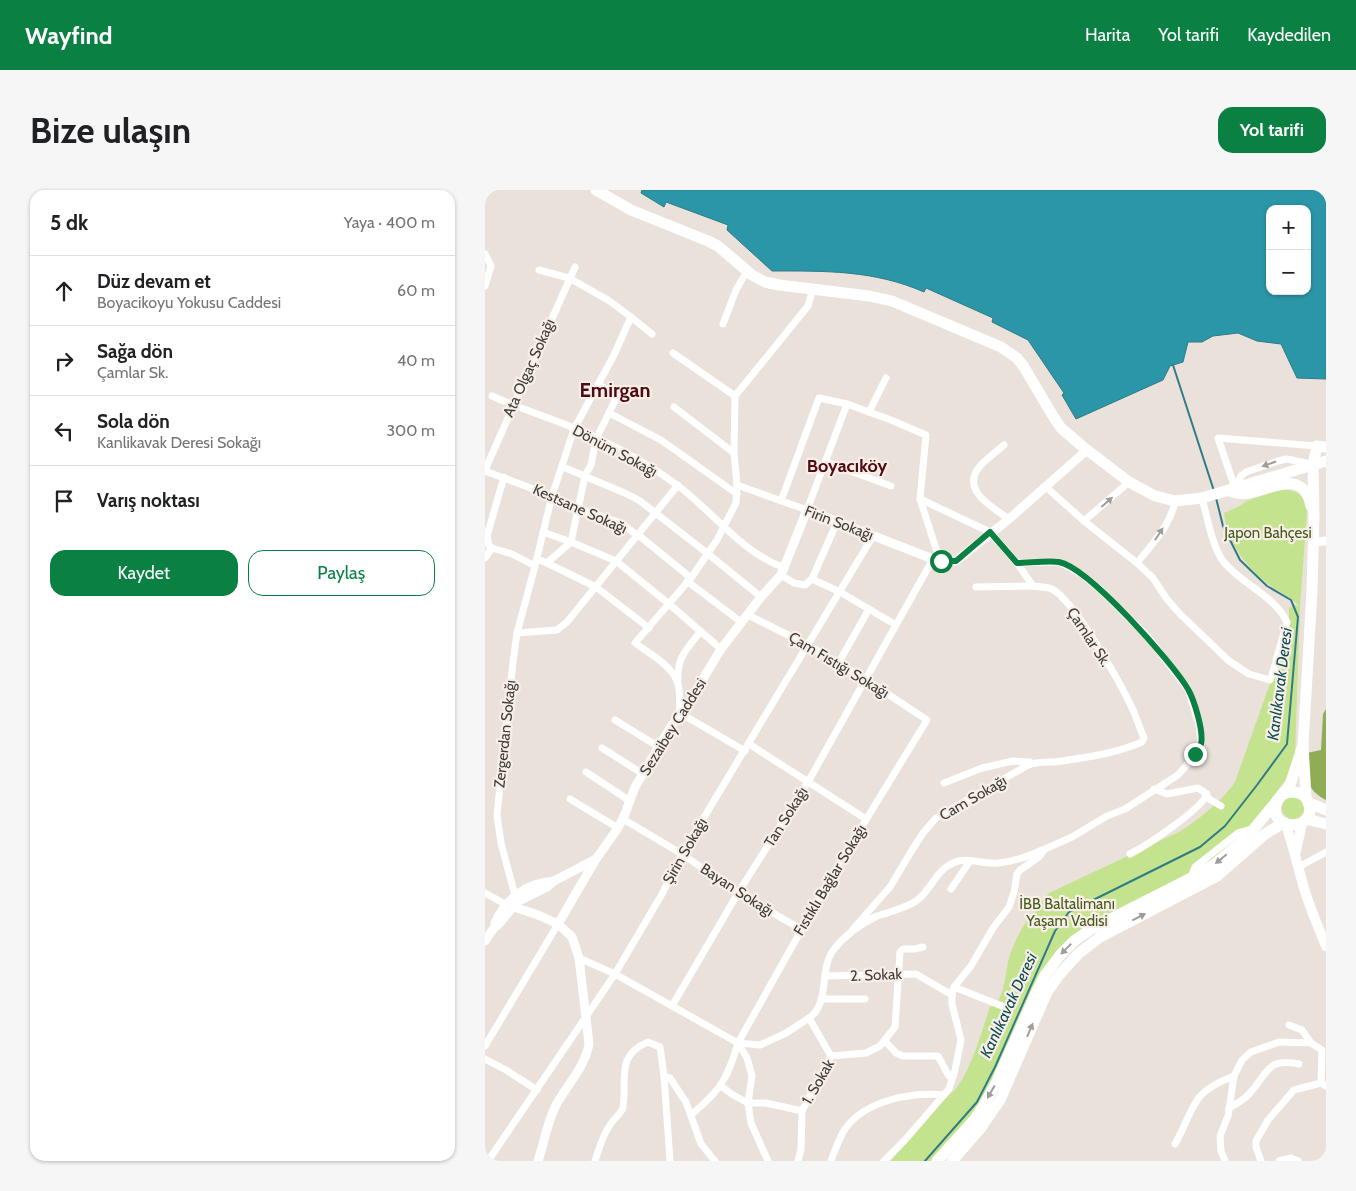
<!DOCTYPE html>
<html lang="tr">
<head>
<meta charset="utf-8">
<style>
  :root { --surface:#fff; --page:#f6f6f6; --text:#202124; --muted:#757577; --line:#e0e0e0; --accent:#0b8043 }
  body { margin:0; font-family:Cabin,sans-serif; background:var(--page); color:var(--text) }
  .controls { position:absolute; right:15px; top:15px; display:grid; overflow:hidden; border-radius:10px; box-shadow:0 1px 4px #0004 }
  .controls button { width:45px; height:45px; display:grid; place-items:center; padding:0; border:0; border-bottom:1px solid var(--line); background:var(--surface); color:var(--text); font:25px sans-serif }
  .stop { position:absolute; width:15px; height:15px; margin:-11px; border:4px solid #0b8043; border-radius:50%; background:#fff }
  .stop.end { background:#0b8043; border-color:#fff; box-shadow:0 1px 5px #0008 }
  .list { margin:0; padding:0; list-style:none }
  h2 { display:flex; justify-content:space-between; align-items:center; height:65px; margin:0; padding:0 20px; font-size:21px }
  h2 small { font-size:16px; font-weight:400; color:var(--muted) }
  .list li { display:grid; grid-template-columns:32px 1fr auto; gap:15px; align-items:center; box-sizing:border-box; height:70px; padding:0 20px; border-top:1px solid var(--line) }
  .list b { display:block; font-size:19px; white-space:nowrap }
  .list p { margin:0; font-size:16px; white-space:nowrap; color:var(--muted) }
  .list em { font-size:16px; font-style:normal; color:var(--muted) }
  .actions { display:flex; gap:10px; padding:15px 20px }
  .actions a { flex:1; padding:11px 0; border:1px solid var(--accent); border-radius:15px; text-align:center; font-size:18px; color:var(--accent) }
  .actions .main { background:var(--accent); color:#fff }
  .icon { flex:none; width:28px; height:28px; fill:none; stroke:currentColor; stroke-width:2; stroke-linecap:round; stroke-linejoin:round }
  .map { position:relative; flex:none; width:841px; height:971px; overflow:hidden; border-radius:15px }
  header { display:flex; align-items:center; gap:30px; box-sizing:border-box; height:70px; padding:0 25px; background:var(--accent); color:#fff }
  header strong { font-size:24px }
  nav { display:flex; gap:28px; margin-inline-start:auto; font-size:18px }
  .intro { display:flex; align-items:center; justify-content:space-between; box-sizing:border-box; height:120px; padding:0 30px }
  h1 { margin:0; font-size:35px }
  .button { padding:12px 22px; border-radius:15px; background:var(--accent); color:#fff; font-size:18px; font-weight:700 }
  main { display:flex; gap:30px; padding:0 30px }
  aside { flex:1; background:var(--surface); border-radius:15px; box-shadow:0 1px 4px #0004 }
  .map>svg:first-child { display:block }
  .green { fill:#c4e38e }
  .forest { fill:#8ead55 }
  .water { fill:#2b96a7; stroke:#317b86; fill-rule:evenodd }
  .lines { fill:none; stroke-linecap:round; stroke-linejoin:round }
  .stream { stroke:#317b86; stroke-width:2 }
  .minor { stroke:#fff; stroke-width:7 }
  .tertiary { stroke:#fff; stroke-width:9 }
  .secondary { stroke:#fff; stroke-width:10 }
  .primary { stroke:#fff; stroke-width:11 }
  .oneway { fill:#9e9d9c }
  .route { stroke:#0b8043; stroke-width:6 }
  .labels { text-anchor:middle; stroke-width:4.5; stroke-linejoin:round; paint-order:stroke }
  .street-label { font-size:15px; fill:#3e3b38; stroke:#f7efe7 }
  .park-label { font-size:15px; fill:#45591b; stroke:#f7efe7 }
  .water-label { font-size:16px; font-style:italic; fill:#0d4b54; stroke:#f7efe7 }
  .quarter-label { font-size:18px; font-weight:bold; fill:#500a17; stroke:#f7efe7 }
  .district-label { font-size:20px; font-weight:bold; fill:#500a17; stroke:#f7efe7 }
</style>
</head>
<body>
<header>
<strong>Wayfind</strong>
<nav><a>Harita</a><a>Yol tarifi</a><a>Kaydedilen</a></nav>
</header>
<div class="intro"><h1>Bize ulaşın</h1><a class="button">Yol tarifi</a></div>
<main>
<aside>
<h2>5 dk<small>Yaya · 400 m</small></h2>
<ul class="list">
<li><svg class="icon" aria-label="ahead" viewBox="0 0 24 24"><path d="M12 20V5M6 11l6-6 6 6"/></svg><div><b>Düz devam et</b><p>Boyacikoyu Yokusu Caddesi</p></div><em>60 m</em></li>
<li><svg class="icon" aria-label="right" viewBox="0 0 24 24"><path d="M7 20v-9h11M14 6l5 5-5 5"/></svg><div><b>Sağa dön</b><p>Çamlar Sk.</p></div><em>40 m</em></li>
<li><svg class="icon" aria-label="left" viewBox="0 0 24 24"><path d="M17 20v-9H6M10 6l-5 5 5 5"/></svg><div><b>Sola dön</b><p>Kanlikavak Deresi Sokağı</p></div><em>300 m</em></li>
<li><svg class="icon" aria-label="arrive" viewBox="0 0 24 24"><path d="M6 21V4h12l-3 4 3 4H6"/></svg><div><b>Varış noktası</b></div></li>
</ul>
<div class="actions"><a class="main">Kaydet</a><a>Paylaş</a></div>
</aside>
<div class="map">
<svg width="841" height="971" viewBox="0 0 841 971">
  <rect width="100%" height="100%" fill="#e9e1da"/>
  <g class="green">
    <path d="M 797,299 C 812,301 820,304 822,320 L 815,417 L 810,566 L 804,585 L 766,636 L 730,669 L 567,769 L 498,912 L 449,971 L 406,971 L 459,907 C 480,904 498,837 505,817 C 521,812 520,778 525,765 C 533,741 547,721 564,703 L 696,641 C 713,630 739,609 750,592 L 804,440 L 804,418 L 809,415 L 814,416 C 803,404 795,403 783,394 C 760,376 742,351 739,323 L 755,316 L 761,311 Z"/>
    <circle cx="808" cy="618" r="11"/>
  </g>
  <path class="forest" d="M 841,519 L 841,610 C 818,598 823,586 822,563 L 836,560 L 838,524 Z"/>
  <path class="water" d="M 157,0 L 841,0 L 841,189 L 812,188 L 796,154 L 772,151 L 753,143 L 728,146 L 717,152 L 703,152 L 698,172 L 685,176 L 678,190 L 591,229 L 577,205 L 579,203 L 543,150 L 507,132 L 508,128 L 441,98 L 439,102 C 389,80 340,81 287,81 L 242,40 L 243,35 L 181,12 L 179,17 L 156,3 ZM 785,19 L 822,19 L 822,101 L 785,101 Z"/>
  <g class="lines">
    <g class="stream">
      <polyline points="688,175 729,301"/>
      <polyline points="440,971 492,912 510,877 570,741 584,722 715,657 740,636 772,595 802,554 813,427 806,410 782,396 755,370 738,336 731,308"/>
    </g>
    <g class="minor">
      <polyline points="0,64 6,76 0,96"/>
      <polyline points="54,80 84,88 123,110 146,127 167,144"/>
      <polyline points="238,134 251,100 262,81"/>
      <polyline points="188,163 250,206"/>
      <polyline points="113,194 132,206 124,223 176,250 252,304"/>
      <path d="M 7,206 C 34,218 62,227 89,238 C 123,252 162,273 192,295 C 229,322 255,362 300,378"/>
      <polyline points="189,217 249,263"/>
      <polyline points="384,222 401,188"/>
      <polyline points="124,223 111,249 106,275 100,286 86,352 131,371 184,414 236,459"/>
      <path d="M 519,255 C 511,262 497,272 492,280 C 478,302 510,319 524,329"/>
      <polyline points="341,272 406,296"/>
      <polyline points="78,277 142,304 155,311 222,363 276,407"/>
      <polyline points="0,280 90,77"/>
      <polyline points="0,281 67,306 94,319 133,332 157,348 206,388"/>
      <polyline points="252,295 322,320 362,214"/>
      <path d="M 561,297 L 599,331 L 652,373 L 668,388 L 681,408 L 695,424 L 744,471 L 764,484 L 785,490 L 787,485 L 802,432 C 789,405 756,394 738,371 C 727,356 722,326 717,308"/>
      <polyline points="750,298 733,248 832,256"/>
      <polyline points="750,298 756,286 761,282 793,271 802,269 826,274"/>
      <polyline points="296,311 334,208 362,214 406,230 441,245 435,309 455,371"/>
      <polyline points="599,331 644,292"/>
      <polyline points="7,358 27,364 50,376 67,306 89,239 129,165 146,127"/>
      <polyline points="7,358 4,356 2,346 19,287"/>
      <polyline points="0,368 7,358"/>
      <polyline points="52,369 62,373 86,352 58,342"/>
      <polyline points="62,373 111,397 164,438"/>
      <path d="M 652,373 C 667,354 686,335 690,311"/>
      <polyline points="296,385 309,393 320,395 327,389 355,402 411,435"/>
      <polyline points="327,389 352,332"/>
      <polyline points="202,391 256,432"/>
      <polyline points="491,397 548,396"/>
      <polyline points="32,443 72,440 82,432 193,295"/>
      <polyline points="353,474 384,419"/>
      <path d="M 193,490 C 192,467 202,459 215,442"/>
      <polyline points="130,530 174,557"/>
      <polyline points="264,554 381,629"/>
      <polyline points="117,558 158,584"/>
      <path d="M 260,561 L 195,523 C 194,513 196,501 192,491 C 186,475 164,463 150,453 L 206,388 L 232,350 L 251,313 L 252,295 L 249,263 L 250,206 L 323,116 L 328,99"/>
      <polyline points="101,582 145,611"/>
      <polyline points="459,593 497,578 528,571 545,572"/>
      <polyline points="721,607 736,616"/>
      <polyline points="85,609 133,638"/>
      <polyline points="138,629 197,664 253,703 316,739"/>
      <path d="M 645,664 C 661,656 717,619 722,604 L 713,598 L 682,604 L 669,599"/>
      <polyline points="814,677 841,662"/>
      <polyline points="706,687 710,677 753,643 768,639"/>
      <polyline points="466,699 485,671"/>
      <polyline points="0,703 20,714"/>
      <polyline points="31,709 16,653 12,625 28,472 32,443 50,376"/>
      <path d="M 368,739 L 405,697 L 427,660 L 438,643 L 451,628 L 543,575 C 554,571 565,573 577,571 C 604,567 632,563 657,552 L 659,548 C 655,539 652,529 648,520 C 637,496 589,410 567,399 C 562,397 554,397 548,396 L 532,373 L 505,342 L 435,309"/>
      <polyline points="94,768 130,784 253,853 262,868 267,886 263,913 266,933 283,971"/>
      <polyline points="340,786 431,784 467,805"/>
      <polyline points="469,797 517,816"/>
      <polyline points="336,809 380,809"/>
      <polyline points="187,816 253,703 323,592 448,369"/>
      <path d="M 324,828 C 346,813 333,777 350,758 C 361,744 376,734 392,726 C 406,721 419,719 431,711 C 446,701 450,681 468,673 C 482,666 499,675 513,673 C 528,672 544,666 557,660"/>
      <polyline points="804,835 817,840 826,853"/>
      <polyline points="400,851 411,863 418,866 453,866 464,886 468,887"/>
      <polyline points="253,853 275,855 301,843 324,828 346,866"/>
      <polyline points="0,856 73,734"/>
      <polyline points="346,866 381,863 395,856 410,837 415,762 418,759 429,759 438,757"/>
      <polyline points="0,869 21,880 52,900"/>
      <polyline points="179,886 185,888 201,912 216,954 230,971"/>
      <polyline points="236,896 248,905 263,913 281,913 317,921"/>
      <path d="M 744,918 C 751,914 759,910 764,904 C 783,884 781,867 814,874"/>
      <path d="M 206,925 C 235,900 242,891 253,853 L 346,687 L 442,530 L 380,489 L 323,455 L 263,425"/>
      <path d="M 690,954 C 698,940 703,925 711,912 C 718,899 736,891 749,886"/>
      <polyline points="3,971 130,784 177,704 197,664 388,346"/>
      <path d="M 110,971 C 114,959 117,946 125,935 C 128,930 134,925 137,920 C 139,917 138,912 139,908 C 140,884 134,864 163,852 L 175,857 L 179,886 L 185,971"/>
      <polyline points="313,971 316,959 317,921 346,866"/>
      <path d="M 346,971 C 350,960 354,948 360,939 C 380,910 427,902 459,905"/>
      <polyline points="399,971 420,950 464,899 470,880 476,850 467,814 467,805 469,797 486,776 508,738 524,717 529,702 532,684 535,680 554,667 560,659 587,647 622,626 640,619 693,585 706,570 716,554 714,535 703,499 663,447 615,399 596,384 574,372 532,373"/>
      <polyline points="740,971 736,961 735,946 743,926 749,886 757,870 766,862 794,852 826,853 837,860 836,893"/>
      <polyline points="776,971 771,957 771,951 783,930 809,900 836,893 841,896"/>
      <polyline points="794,971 806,968 813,971"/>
    </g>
    <g class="tertiary">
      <polyline points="829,352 841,351"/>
      <path d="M 20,714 L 53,725 L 73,734 L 87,747 L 94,768 L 104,854 C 100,877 82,895 71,915 C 62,933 59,953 53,971"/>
      <path d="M 10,733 C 21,708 42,693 69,691"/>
      <polyline points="73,734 111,669 133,638 140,624 150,597 185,538 207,507 236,459 276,407 296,385 322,320 448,369 455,371 471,371 524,329 602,260"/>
      <polyline points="0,751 9,738 13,735 32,712 62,697 69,691 111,669"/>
    </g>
    <g class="secondary">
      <path d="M 801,635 C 808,656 813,677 819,698 C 825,718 833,737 841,756"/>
      <polyline points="811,661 817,633"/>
    </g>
    <g class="primary">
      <polyline points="111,0 146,20 223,51 233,56 267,85 280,92 294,95 384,106 407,111 516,157 532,168 539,177 568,226 576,238 597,256 644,292 670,306 690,311 717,308 841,271"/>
      <path d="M 744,301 C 750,303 757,305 764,303 C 787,299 818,278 826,316"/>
      <polyline points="821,607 818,555 827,401 829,325 828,274 832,256 841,257"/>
      <path d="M 793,610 C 777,642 836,643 823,612 C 819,601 806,600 797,605"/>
      <polyline points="823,612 841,620"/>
      <polyline points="821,629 841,634"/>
      <polyline points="452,971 489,930 499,915 512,891 551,803 560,785 576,764 589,751 606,739 714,684 730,674 762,647 805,595 818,555"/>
      <polyline points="467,971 495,939 515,910 562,802 574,785 593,764 615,747 732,686 780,644 798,633"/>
    </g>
  </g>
  <defs><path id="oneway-solid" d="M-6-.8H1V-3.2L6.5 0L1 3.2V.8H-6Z" transform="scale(1.25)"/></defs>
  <g class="oneway">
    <use href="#oneway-solid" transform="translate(784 274) rotate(161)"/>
    <use href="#oneway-solid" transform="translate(622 312) rotate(-41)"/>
    <use href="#oneway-solid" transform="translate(674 344) rotate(-57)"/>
    <use href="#oneway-solid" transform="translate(736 669) rotate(141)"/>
    <use href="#oneway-solid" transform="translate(654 727) rotate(-27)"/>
    <use href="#oneway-solid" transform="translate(581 759) rotate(134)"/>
    <use href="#oneway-solid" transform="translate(545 840) rotate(-67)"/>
    <use href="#oneway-solid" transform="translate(506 902) rotate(120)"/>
  </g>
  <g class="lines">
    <path class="route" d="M 456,371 L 471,371 L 505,342 L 532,373 C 543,373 564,370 574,372 C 604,378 686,471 703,499 C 709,510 719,541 716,554 C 715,557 712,561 710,564"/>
  </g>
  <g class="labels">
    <g class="street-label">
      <text transform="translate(44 178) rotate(-66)" y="5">Ata Olgaç Sokağı</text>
      <text transform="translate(130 261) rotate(28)" y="5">Dönüm Sokağı</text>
      <text transform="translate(95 319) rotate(24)" y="5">Kestsane Sokağı</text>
      <text transform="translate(354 333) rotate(21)" y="5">Firin Sokağı</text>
      <text transform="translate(604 447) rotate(57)" y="5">Çamlar Sk.</text>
      <text transform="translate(354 475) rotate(31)" y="5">Çam Fıstığı Sokağı</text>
      <text transform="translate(188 537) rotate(-58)" y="5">Sezaibey Caddesi</text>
      <text transform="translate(20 544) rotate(-84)" y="5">Zergerdan Sokağı</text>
      <text transform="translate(488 608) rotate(-30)" y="5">Cam Sokağı</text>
      <text transform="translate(301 627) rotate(-58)" y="5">Tan Sokağı</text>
      <text transform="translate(200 661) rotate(-60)" y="5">Şirin Sokağı</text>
      <text transform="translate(345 690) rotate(-59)" y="5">Fıstıklı Bağlar Sokağı</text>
      <text transform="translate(252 700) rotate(33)" y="5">Bayan Sokağı</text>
      <text transform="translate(391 785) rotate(-2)" y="5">2. Sokak</text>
      <text transform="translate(333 892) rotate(-60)" y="5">1. Sokak</text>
    </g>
    <g class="park-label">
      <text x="783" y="348">Japon Bahçesi</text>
      <text x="582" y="719">İBB Baltalimanı<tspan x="582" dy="17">Yaşam Vadisi</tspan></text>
    </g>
    <g class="water-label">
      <text transform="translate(794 494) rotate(-83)" y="6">Kanlıkavak Deresi</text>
      <text transform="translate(523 815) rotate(-65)" y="6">Kanlıkavak Deresi</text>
    </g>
    <g class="quarter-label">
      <text x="362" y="282">Boyacıköy</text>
    </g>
    <g class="district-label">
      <text x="130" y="207">Emirgan</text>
    </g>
  </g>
</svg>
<div class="controls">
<button>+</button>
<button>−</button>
</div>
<div class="stop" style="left:456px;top:371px"></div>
<div class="stop end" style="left:710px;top:564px"></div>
</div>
</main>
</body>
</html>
